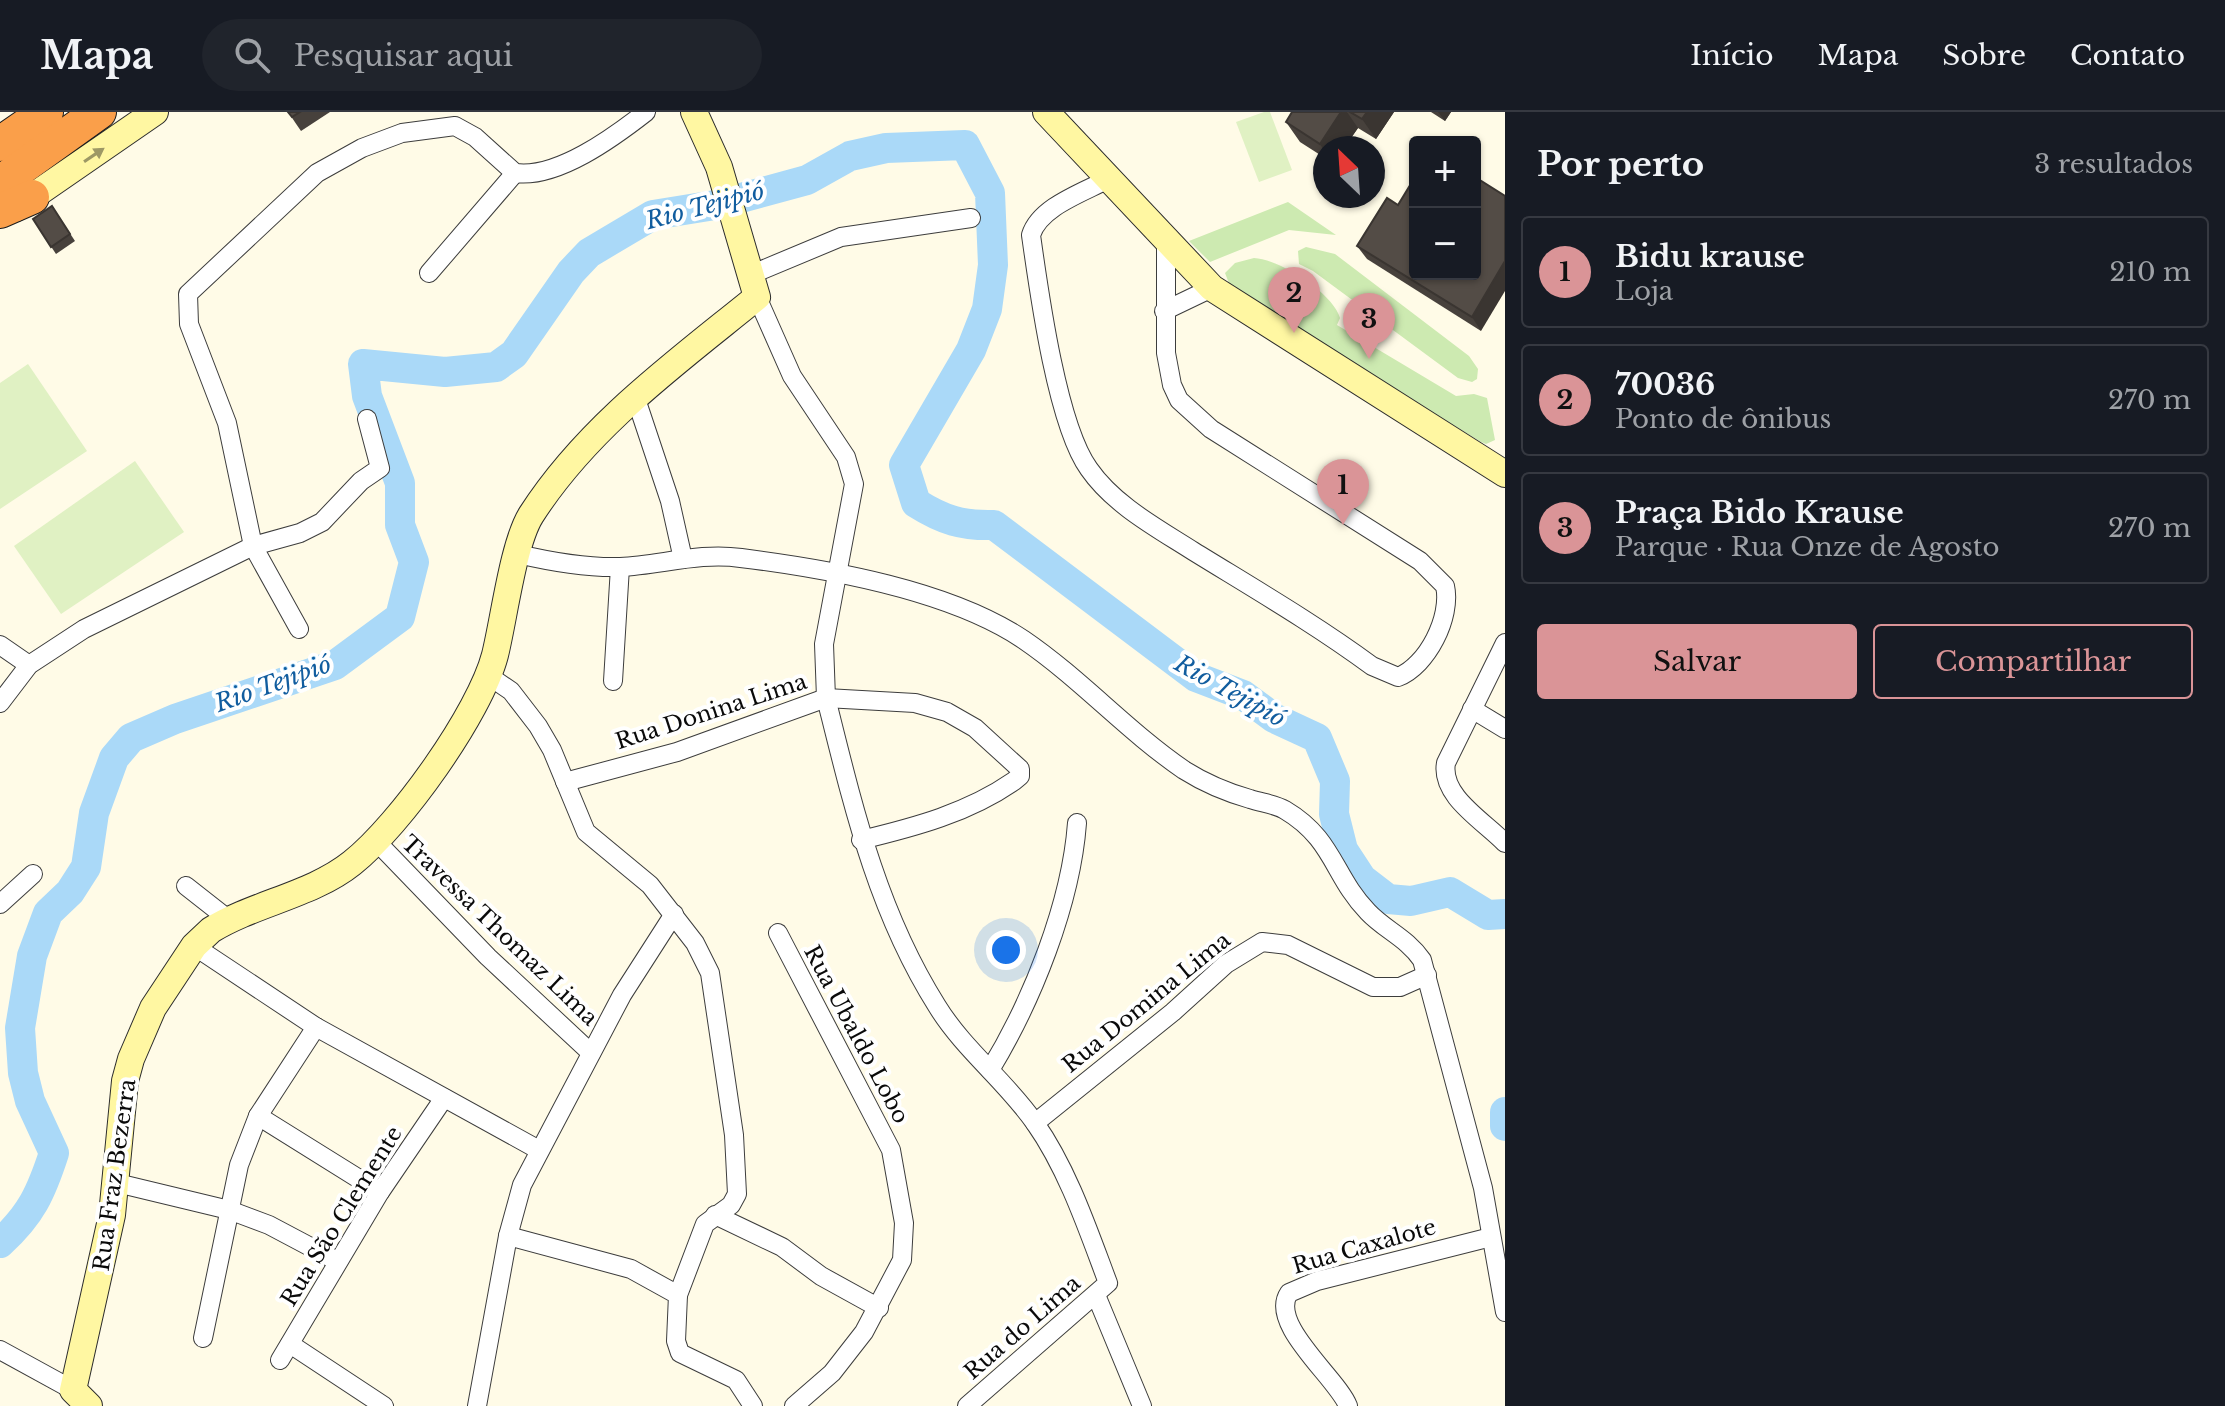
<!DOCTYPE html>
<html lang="pt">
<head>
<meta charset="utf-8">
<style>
  :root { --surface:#171b24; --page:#20242c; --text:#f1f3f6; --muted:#9ea1a6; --line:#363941; --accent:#da9497 }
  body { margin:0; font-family:"Libre Baskerville",serif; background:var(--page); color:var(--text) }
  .controls { position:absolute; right:24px; top:24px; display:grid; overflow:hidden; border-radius:8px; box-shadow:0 2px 6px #0004 }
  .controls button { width:72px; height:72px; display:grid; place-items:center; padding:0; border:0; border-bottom:2px solid var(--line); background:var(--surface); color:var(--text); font:40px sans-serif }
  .compass { position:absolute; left:1313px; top:24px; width:72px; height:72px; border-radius:50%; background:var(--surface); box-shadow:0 2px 6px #0004; rotate:335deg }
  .you { position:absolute; left:1006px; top:838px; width:28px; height:28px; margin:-20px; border:6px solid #fff; border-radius:50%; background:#1a73e8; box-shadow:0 0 0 12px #1a73e833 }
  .badge { display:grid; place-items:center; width:52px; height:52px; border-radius:50%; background:var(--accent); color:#111; font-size:26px; font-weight:700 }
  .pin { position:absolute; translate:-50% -66px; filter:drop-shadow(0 2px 4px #0008) }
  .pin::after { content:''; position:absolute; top:42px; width:28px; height:24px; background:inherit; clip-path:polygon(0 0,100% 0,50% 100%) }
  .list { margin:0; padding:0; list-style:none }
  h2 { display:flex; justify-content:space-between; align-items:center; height:104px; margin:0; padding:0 32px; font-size:34px }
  h2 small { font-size:26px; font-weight:400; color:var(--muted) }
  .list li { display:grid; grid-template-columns:52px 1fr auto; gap:24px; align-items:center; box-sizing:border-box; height:112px; margin:0 16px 16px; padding:0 16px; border:2px solid var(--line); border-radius:8px }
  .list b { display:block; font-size:30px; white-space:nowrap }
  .list p { margin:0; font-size:26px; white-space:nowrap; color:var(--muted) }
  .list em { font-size:26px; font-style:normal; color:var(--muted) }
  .actions { display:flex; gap:16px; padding:24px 32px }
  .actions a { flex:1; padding:18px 0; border:2px solid var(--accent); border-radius:8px; text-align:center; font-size:28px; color:var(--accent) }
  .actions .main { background:var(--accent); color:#111 }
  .icon { flex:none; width:44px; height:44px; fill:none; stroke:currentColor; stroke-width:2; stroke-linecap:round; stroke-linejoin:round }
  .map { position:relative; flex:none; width:1505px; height:1294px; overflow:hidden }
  header { display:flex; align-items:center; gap:48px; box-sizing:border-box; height:112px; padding:0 40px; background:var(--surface); border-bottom:2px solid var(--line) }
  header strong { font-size:38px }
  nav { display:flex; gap:44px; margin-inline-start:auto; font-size:28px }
  .search { width:560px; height:72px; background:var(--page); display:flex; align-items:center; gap:20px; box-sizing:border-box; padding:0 28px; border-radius:44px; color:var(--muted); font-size:30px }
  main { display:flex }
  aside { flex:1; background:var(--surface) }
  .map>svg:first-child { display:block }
  .green { fill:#cdeab1 }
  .pitch { fill:#e0f1c3 }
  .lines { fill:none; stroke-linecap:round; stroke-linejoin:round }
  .river { stroke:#aad9f8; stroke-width:30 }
  .street-casing { stroke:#3d3d3d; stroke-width:20 }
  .secondary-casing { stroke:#2c2c2c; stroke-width:28 }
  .highway-casing { stroke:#1b1b1b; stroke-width:36 }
  .street { stroke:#fff; stroke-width:18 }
  .secondary { stroke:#fff7a2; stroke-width:26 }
  .highway { stroke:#fa9f4a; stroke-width:34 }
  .wall { fill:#47413c }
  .shaded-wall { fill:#3a3531 }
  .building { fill:#534c46; stroke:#3a3531; stroke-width:2 }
  .oneway { fill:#9d9865 }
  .labels { text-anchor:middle; stroke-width:8; stroke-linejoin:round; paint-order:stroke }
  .street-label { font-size:22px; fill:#0a0a0a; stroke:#fff }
  .water-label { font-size:24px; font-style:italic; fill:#115d9f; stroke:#fff }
</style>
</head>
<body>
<header>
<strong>Mapa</strong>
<div class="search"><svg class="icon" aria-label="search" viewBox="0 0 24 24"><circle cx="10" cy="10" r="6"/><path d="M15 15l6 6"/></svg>Pesquisar aqui</div>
<nav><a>Início</a><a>Mapa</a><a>Sobre</a><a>Contato</a></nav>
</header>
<main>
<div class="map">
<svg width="1505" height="1294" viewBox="0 0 1505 1294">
  <rect width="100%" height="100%" fill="#fffbe7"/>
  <g class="green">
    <polygon points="1288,90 1336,123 1289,118 1210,150 1189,129"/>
    <polygon points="1306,135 1335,142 1469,244 1478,257 1477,267 1472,270 1458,266 1313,159 1299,152 1298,139"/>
    <path d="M 1254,146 C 1279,147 1333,181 1340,206 L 1337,213 L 1456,284 L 1474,282 L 1487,286 L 1495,328 L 1486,332 L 1481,330 L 1244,186 L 1230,174 L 1225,161 L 1235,151 Z"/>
  </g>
  <g class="pitch">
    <polygon points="1264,0 1270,0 1292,58 1259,70 1236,10"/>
    <polygon points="28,252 87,339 0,397 0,271"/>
    <polygon points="135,349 184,420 61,502 14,434"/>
  </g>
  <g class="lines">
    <g class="river">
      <polyline points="1505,1000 1505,1014"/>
      <path d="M 0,1131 C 31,1103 41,1081 54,1041 L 30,989 L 23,961 L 20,916 L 32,844 L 48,801 L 70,780 L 86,755 L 94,701 L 114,646 L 131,626 L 175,607 L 335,553 L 400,505 L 414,450 L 400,413 L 400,371 L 367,284 L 363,252 L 445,260 L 496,255 L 514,242 L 571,160 L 589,141 L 653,103 L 715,93 L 807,68 L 850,44 L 886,36 L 965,33 L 990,81 L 993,153 L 987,197 L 971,238 L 904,353 L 916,391 C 943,408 962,414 994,413 L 1196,565 L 1243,583 L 1274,606 L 1317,626 L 1335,669 L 1334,702 L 1343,738 L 1362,767 L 1388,787 L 1411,789 L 1450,780 L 1488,803 L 1505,802"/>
    </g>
    <g class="street-casing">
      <g id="street">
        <path d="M 1110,66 C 1085,80 1040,94 1031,123 C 1039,180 1057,313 1089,357 C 1114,393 1157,416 1193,439 C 1253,476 1315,512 1372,554 L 1398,565 C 1427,554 1452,505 1445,474 L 1420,449 L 1211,317 L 1179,288 L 1172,273 L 1166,241 L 1166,130"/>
        <polyline points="429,161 515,61"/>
        <polyline points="750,163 841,125 971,106"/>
        <path d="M 757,185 L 792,264 L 846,345 L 854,372 L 824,532 L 826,586 C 853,694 877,799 937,894 C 964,938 1006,969 1035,1011 C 1068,1058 1088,1118 1108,1171 L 967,1294"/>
        <polyline points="1164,199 1212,176"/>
        <polyline points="635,284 670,389 683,447"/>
        <path d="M 518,442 C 552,450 586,456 620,455 C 661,453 700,440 741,446 C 829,457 950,478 1024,528 C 1081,567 1127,619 1184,658 C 1203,670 1229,681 1250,687 C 1262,691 1275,692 1285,698 C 1334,727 1333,764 1368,800 C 1385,818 1407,826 1422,848 L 1483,1076 L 1505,1200"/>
        <path d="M 299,517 L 253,434 L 227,311 L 189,212 L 188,182 L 317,61 L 362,36 L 402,21 L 455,14 L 475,25 L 515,61 C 557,67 614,25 646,0"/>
        <path d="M 1505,531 L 1446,651 C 1440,684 1484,709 1505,731"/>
        <polyline points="0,533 29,553"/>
        <polyline points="489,564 511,579 538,614 552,638 586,720 650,773 695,831 710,861 734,1023 737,1082 731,1093 705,1112 678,1183"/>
        <polyline points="613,569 620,455"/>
        <polyline points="0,591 29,553 84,517 253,434 300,421 322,410 361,369 380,356 367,307"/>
        <polyline points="1472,597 1505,617"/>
        <path d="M 565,670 L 677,640 L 826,586 L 915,591 L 947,600 L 975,616 L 1020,657 L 1020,664 L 1014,669 C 968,701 915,715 861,728"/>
        <polyline points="376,729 488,845 591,941"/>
        <polyline points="186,774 228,807"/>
        <polyline points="0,792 33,762"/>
        <polyline points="778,821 891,1038 904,1111 902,1148 864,1220 832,1261 794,1294"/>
        <polyline points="194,834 316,915 539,1038"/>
        <path d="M 990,958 C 1032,889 1071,792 1077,711"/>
        <polyline points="258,1004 380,1080"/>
        <polyline points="1035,1011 1173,900 1226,852 1262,830 1288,833 1373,875 1400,875 1427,863"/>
        <polyline points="117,1071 229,1098 269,1113 337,1149"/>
        <polyline points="715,1103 782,1135 821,1164 879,1196"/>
        <polyline points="508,1124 631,1157 678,1183 676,1229 680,1241 736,1268 753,1294"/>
        <polyline points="1096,1183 1142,1294"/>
        <polyline points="203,1226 239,1053 258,1004 316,915"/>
        <polyline points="290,1232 384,1294"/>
        <polyline points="0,1238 73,1278"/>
        <polyline points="280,1248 380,1080 444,986"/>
        <polyline points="477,1294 508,1124 522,1073 622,883 674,802"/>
        <path d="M 1348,1294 C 1338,1267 1268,1212 1289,1181 L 1317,1169 L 1491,1125"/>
      </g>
    </g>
    <g class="secondary-casing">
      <g id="secondary">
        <polyline points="1046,0 1212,176 1505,362"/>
        <polyline points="16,96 155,0"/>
        <path d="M 89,1294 L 73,1278 L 112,1103 L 125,969 L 131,947 L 153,896 L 194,834 L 211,818 C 255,791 312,783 352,751 C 400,713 480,601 495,543 C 504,507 513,432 531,403 C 588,314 677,250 757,185 L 719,55 L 694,0"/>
      </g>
    </g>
    <g class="highway-casing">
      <g id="highway">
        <polyline points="0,32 46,0"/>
        <polyline points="0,71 99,0"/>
        <polyline points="0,99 32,85"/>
      </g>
    </g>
    <use href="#street" class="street"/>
    <use href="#secondary" class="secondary"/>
    <use href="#highway" class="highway"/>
  </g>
  <g class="wall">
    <polygon points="288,0 330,0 301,19"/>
    <polygon points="1292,0 1394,0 1376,27 1358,16 1344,36 1325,36 1325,46 1300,30 1286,10"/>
    <polygon points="1431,0 1451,0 1445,9"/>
    <polygon points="52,94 75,129 56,142 33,107"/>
    <polygon points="1357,134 1475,162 1481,219 1367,147"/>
  </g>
  <g class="shaded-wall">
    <polygon points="1341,0 1347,0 1358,16 1344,36 1325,36 1325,40 1320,32"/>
    <polygon points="1367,0 1394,0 1376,27 1362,7"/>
    <polygon points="1438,0 1451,0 1445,9"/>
    <polygon points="1505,149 1505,179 1481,219 1472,205"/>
  </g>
  <g class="building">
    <polygon points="288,0 300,0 292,5"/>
    <polygon points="1292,0 1341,0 1320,32 1286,10"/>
    <polygon points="1350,0 1367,0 1362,7"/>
    <polygon points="1415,65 1415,162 1475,162 1475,65 1505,84 1505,149 1472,205 1357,134 1387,86 1398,93"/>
    <polygon points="52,94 70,122 51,135 33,107"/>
  </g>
  <defs><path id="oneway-solid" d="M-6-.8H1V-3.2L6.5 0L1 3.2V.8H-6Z" transform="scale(2)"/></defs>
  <use class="oneway" href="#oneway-solid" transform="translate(94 43) rotate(-34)"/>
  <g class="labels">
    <g class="street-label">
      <text transform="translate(711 599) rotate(-18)" y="8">Rua Donina Lima</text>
      <text transform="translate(500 818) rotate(44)" y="8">Travessa Thomaz Lima</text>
      <text transform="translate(1146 890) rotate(-39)" y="8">Rua Domina Lima</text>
      <text transform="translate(857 922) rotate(62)" y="8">Rua Ubaldo Lobo</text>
      <text transform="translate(114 1063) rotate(-82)" y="8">Rua Fraz Bezerra</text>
      <text transform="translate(341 1104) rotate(-58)" y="8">Rua São Clemente</text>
      <text transform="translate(1364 1134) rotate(-16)" y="8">Rua Caxalote</text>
      <text transform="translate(1022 1215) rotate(-41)" y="8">Rua do Lima</text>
    </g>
    <g class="water-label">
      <text transform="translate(705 94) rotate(-15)" y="8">Rio Tejipió</text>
      <text transform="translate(273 572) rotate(-20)" y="8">Rio Tejipió</text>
      <text transform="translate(1230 579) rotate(29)" y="8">Rio Tejipió</text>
    </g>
  </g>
</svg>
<div class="controls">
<button>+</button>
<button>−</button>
</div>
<svg class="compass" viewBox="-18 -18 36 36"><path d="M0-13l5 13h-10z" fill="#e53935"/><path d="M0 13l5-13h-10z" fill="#9ea1a6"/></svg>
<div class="you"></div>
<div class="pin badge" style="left:1343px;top:413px">1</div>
<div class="pin badge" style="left:1294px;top:221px">2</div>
<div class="pin badge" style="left:1369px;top:247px">3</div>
</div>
<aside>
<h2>Por perto<small>3 resultados</small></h2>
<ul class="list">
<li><span class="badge">1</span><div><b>Bidu krause</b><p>Loja</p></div><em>210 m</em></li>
<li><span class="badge">2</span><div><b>70036</b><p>Ponto de ônibus</p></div><em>270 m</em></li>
<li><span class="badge">3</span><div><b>Praça Bido Krause</b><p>Parque · Rua Onze de Agosto</p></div><em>270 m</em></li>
</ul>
<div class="actions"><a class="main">Salvar</a><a>Compartilhar</a></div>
</aside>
</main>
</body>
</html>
